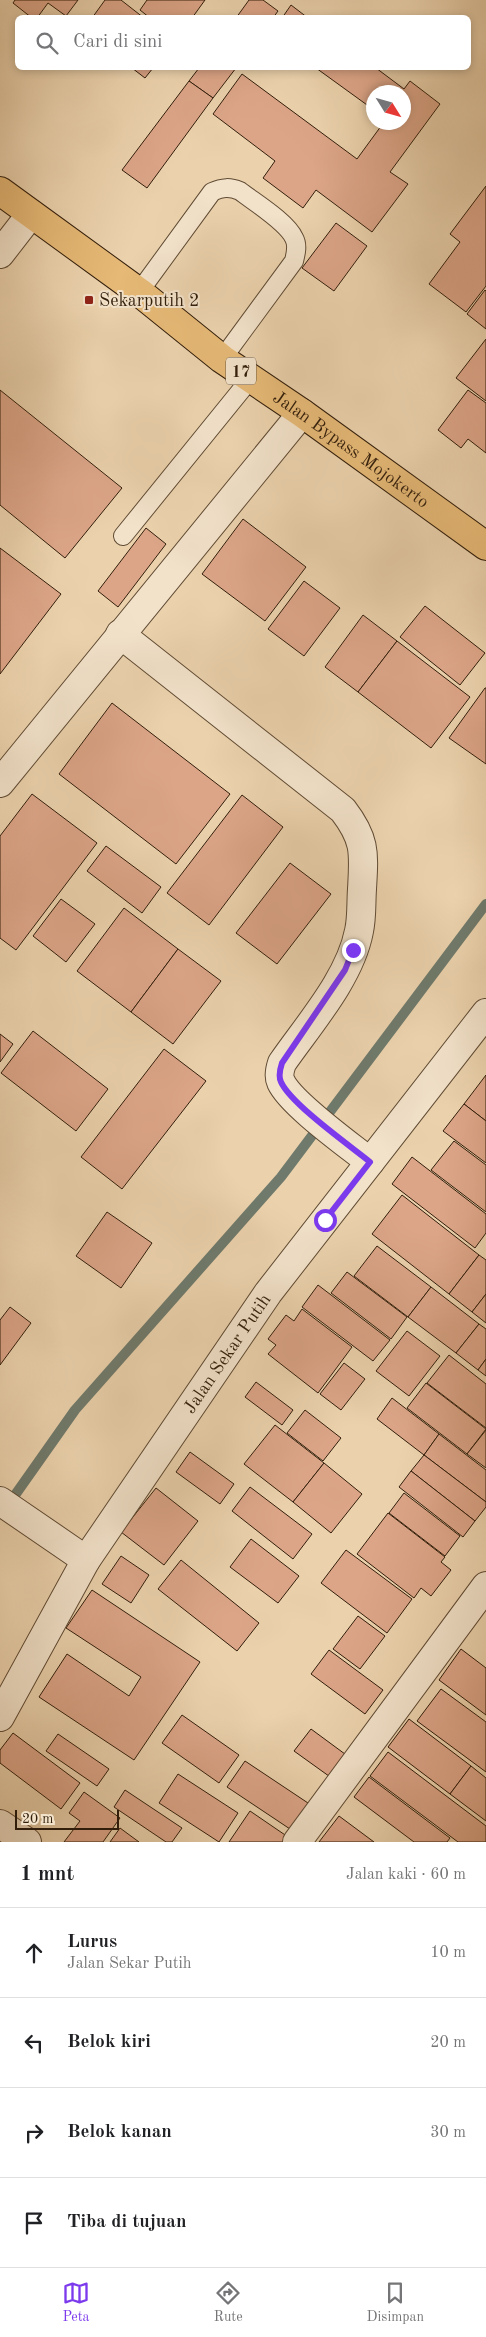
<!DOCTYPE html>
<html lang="id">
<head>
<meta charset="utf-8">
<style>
  :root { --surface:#fff; --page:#f6f6f6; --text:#202124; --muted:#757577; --line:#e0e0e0; --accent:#7c3aed }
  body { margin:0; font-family:"Old Standard TT",serif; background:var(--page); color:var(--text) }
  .compass { position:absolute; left:366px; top:85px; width:45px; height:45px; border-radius:50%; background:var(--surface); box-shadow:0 2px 8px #0003; rotate:127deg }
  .scale { position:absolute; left:15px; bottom:12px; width:104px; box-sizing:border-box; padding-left:5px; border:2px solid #321e0b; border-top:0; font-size:14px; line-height:18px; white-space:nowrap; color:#321e0b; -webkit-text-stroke:4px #f2e2ca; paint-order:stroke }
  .stop { position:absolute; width:15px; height:15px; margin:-11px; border:4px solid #7c3aed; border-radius:50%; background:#fff }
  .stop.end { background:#7c3aed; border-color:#fff; box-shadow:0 1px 5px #0008 }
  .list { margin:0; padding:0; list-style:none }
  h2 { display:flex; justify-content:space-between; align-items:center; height:65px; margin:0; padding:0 20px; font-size:21px }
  h2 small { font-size:16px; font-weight:400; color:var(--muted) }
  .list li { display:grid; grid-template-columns:32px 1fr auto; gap:15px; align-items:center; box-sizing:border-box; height:90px; padding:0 20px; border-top:1px solid var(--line) }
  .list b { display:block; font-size:19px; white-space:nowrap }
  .list p { margin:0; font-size:16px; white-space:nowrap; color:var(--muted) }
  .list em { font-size:16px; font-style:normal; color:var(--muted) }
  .icon { flex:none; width:28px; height:28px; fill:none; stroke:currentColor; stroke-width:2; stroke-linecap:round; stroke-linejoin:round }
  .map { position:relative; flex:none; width:486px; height:1842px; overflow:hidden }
  .search { position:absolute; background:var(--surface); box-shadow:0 2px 8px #0003; left:15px; right:15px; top:15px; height:55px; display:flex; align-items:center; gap:12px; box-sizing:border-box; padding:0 18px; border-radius:8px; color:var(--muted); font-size:19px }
  .sheet { height:425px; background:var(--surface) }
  nav { display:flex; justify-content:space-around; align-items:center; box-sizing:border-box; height:70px; border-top:1px solid var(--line); background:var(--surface); font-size:14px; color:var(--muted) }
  nav a { display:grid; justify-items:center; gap:2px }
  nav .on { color:var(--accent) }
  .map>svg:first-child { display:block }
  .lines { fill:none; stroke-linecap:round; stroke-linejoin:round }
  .stream { stroke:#6f7a6c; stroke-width:10 }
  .building { fill:#dca588; stroke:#321e0b }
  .service-casing { stroke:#604b34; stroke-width:20 }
  .minor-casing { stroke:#604b34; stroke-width:30 }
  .tertiary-casing { stroke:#604b34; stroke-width:30 }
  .trunk-casing { stroke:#321e0b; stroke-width:30 }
  .service { stroke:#f2e2ca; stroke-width:18 }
  .minor { stroke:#f2e2ca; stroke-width:28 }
  .tertiary { stroke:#f2e2ca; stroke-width:28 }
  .trunk { stroke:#e6b976; stroke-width:28 }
  .route { stroke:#7c3aed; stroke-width:6 }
  .poi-dot { fill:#8f2418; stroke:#f2e2ca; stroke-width:2 }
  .labels { text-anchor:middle; stroke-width:4; stroke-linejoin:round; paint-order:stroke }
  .shield { fill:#f2e2ca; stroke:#6c5944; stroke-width:1 }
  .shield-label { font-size:16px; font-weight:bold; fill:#321e0b }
  .poi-label { font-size:18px; fill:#321e0b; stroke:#f2e2ca; text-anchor:start }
  .street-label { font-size:18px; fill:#321e0b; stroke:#f2e2ca }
</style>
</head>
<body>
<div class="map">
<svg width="486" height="1842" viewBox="0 0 486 1842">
  <rect width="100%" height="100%" fill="#ebd2ad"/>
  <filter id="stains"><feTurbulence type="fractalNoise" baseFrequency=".004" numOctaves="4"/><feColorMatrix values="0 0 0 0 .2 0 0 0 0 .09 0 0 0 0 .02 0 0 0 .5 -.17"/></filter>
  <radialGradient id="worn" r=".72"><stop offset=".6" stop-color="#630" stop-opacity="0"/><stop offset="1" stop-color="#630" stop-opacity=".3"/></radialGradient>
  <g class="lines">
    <polyline class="stream" points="8,1505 75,1410 281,1177 486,904"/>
  </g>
  <g class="building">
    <polygon points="15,0 78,0 66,16 48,3 37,18 32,18 13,3"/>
    <polygon points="105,0 121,0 144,18 92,18"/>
    <polygon points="147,0 205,0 192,18 150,18 140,10"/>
    <polygon points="249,0 263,0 278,11 273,18 236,18"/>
    <polygon points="291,5 308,18 282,18"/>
    <polygon points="132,68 153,68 145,78"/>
    <polygon points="199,68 236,68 213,98 189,81"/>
    <polygon points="316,68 376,68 404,89 410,81 440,104 390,172 408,184 372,232 316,190 303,208 263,178 275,161 213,114 242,74 357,159 384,122 404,122 404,92 374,92 374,110"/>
    <polygon points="189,81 213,98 147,188 122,170"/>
    <polygon points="486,186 486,286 466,312 429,284 460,242 450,234"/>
    <polygon points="336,223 367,246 334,291 302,268"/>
    <polygon points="485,290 486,291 486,329 467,314"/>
    <polygon points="486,339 486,401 456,378"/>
    <polygon points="0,390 122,488 65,558 0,505"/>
    <polygon points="468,390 486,403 486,453 468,439 461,448 438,430"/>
    <polygon points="243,519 306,567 265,621 202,574"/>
    <polygon points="146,528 166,544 118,607 98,591"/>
    <polygon points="0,548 61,594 0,674"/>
    <polygon points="304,581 340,608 304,656 268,629"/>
    <polygon points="425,606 485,653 460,685 400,637"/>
    <polygon points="363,615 397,641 358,692 325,667"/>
    <polygon points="397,641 470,697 431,748 358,692"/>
    <polygon points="485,688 486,688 486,764 449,738"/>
    <polygon points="112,703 230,794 176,864 59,774"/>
    <polygon points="32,794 97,843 16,950 0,938 0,836"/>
    <polygon points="242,795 283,827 209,925 167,893"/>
    <polygon points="106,846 161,887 142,913 87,871"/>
    <polygon points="290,863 331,894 277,964 236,933"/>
    <polygon points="61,899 95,924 66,962 33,936"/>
    <polygon points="124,908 178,949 131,1012 77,971"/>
    <polygon points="178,949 221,981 173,1044 131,1012"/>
    <polygon points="33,1031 108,1089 76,1131 1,1073"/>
    <polygon points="0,1034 13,1044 0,1062"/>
    <polygon points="164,1049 206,1081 122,1189 81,1157"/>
    <polygon points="486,1075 486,1121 464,1104"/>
    <polygon points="464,1104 486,1121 486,1163 443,1131"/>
    <polygon points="454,1141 486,1165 486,1212 431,1170"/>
    <polygon points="412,1157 486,1214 486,1233 475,1248 392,1184"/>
    <polygon points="402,1195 479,1255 449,1294 372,1234"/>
    <polygon points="107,1212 152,1243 121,1288 76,1256"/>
    <polygon points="377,1246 431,1287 408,1317 354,1276"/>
    <polygon points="479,1255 486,1260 486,1294 472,1312 449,1294"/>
    <polygon points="347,1272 407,1317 391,1339 331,1293"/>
    <polygon points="318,1285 390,1340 373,1361 302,1307"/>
    <polygon points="431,1287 479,1324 456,1353 408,1317"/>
    <polygon points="486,1294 486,1323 472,1312"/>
    <polygon points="10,1307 31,1323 0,1365 0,1320"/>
    <polygon points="302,1309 352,1347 318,1393 268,1354 276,1345 268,1339 286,1315 294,1321"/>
    <polygon points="479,1324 486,1329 486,1359 478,1370 456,1353"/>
    <polygon points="407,1331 440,1356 409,1396 376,1371"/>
    <polygon points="449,1355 486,1384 486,1428 427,1383"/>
    <polygon points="486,1359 486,1376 478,1370"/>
    <polygon points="344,1363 365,1379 341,1410 320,1394"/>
    <polygon points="256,1382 293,1410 282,1425 245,1397"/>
    <polygon points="426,1383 486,1429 467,1454 407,1408"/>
    <polygon points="392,1398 439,1434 424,1455 377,1419"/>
    <polygon points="305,1410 341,1438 323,1461 287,1433"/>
    <polygon points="275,1425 324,1463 293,1502 244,1464"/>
    <polygon points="486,1430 486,1468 467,1454"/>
    <polygon points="439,1434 486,1470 486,1502 424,1455"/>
    <polygon points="190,1452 234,1484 220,1504 176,1472"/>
    <polygon points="424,1455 486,1502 486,1507 475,1521 411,1471"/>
    <polygon points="324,1463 362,1494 331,1533 293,1502"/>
    <polygon points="411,1471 475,1521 463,1537 399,1487"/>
    <polygon points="250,1487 312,1534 293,1559 232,1511"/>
    <polygon points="156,1488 198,1521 164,1565 121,1532"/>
    <polygon points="404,1493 460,1536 445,1556 389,1513"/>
    <polygon points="388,1513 445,1557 441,1562 451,1570 431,1596 421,1588 414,1598 357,1554"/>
    <polygon points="251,1539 299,1576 278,1603 230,1567"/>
    <polygon points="346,1550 412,1599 387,1633 321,1583"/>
    <polygon points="121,1556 149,1575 131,1603 102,1584"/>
    <polygon points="181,1560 259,1623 237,1651 158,1589"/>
    <polygon points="92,1590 200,1662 134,1760 39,1697 67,1654 129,1696 141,1677 66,1628"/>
    <polygon points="358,1616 385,1636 360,1669 333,1649"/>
    <polygon points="461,1649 486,1668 486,1715 439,1680"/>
    <polygon points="329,1650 383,1690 365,1714 311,1674"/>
    <polygon points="441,1689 486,1722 486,1772 417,1721"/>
    <polygon points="182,1715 239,1755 219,1783 162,1743"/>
    <polygon points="409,1719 471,1766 450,1794 388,1747"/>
    <polygon points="311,1729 349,1757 333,1779 294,1751"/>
    <polygon points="13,1733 80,1783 61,1809 0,1763 0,1750"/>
    <polygon points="58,1734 109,1769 97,1786 46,1751"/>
    <polygon points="388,1752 486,1826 486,1842 458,1842 370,1776"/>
    <polygon points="245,1761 314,1807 296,1833 227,1787"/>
    <polygon points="471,1766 486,1778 486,1821 450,1794"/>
    <polygon points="178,1774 238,1813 219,1842 159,1803"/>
    <polygon points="369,1777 450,1838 447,1842 414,1842 354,1797"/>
    <polygon points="125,1790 182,1828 172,1842 166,1842 114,1807"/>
    <polygon points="84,1792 120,1818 103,1842 64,1842 80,1821 69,1813"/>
    <polygon points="250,1811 291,1839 289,1842 229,1842"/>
    <polygon points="339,1816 374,1842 319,1842"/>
    <polygon points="120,1828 139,1842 110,1842"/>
  </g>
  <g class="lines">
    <g class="service-casing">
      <g id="service">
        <path d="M 139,292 L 212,192 C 223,187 230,187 240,191 C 254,202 287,222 294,238 C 298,245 296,253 294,261 L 222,359"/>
        <polyline points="123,536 251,378"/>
      </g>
    </g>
    <g class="minor-casing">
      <g id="minor">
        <polyline points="0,254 31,214"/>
        <path d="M 120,634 L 343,810 C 366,840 364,853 362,889 C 361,903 362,918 359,931 C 350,978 309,1024 282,1063 C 280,1069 278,1076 281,1082 C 291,1104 349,1145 370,1162"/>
        <polyline points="0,783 302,413"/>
        <polyline points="0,1501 86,1560"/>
        <polyline points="0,1824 27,1842"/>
        <polyline points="297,1842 486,1586"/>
      </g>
    </g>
    <g class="tertiary-casing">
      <g id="tertiary">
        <path id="s1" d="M 0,1717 L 86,1560 L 268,1293 L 486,1013"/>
      </g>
    </g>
    <g class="trunk-casing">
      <g id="trunk">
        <path id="s2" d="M 0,191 L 139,292 L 222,359 L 302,413 L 486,546"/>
      </g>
    </g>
    <use href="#service" class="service"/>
    <use href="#minor" class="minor"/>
    <use href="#tertiary" class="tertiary"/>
    <use href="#trunk" class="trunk"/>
  </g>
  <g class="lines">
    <path class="route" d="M 325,1220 L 370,1162 C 349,1145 291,1104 281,1082 C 278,1076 280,1069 282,1063 L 345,970 L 353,950"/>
  </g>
  <rect class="poi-dot" x="84" y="295" width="10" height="10" rx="2.5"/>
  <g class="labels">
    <rect class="shield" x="226" y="357.5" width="30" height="27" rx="4"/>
    <g class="shield-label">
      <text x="241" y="377">17</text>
    </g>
    <g class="poi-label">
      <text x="99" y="306">Sekarputih 2</text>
    </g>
    <g class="street-label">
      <text dy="6" stroke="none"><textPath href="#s2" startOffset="436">Jalan Bypass Mojokerto</textPath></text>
      <text dy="6" stroke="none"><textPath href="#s1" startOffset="429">Jalan Sekar Putih</textPath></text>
    </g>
  </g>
  <rect width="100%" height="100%" filter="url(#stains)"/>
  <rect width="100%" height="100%" fill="url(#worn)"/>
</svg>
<svg class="compass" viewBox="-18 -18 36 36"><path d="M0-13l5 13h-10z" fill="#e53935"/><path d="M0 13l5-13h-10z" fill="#757577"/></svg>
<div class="scale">20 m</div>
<div class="stop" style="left:325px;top:1220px"></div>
<div class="stop end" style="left:353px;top:950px"></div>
<div class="search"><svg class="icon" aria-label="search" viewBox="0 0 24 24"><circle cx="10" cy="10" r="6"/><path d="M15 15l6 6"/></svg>Cari di sini</div>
</div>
<section class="sheet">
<h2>1 mnt<small>Jalan kaki · 60 m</small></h2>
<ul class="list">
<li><svg class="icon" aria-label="ahead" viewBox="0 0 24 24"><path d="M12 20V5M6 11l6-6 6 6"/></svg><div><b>Lurus</b><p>Jalan Sekar Putih</p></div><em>10 m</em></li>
<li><svg class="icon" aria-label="left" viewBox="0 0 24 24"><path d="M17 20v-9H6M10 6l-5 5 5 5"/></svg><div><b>Belok kiri</b></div><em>20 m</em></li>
<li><svg class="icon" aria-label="right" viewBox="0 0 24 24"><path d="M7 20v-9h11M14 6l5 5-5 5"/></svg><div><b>Belok kanan</b></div><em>30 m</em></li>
<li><svg class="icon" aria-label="arrive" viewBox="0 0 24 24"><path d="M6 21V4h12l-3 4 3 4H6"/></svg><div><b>Tiba di tujuan</b></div></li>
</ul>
</section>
<nav>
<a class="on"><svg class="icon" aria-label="map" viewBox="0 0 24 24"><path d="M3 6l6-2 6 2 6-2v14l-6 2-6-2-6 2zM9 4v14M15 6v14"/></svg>Peta</a>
<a><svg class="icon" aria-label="directions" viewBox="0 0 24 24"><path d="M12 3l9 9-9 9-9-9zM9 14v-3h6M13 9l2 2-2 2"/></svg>Rute</a>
<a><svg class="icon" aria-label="saved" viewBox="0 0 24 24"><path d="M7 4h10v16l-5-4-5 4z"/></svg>Disimpan</a>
</nav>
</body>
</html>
